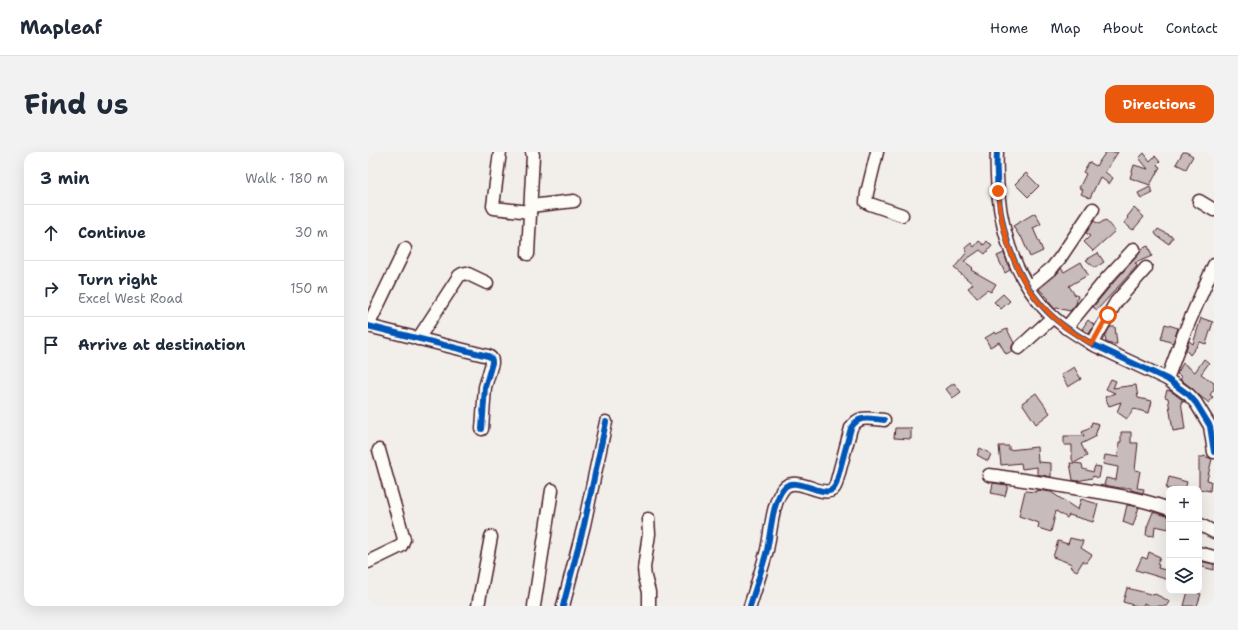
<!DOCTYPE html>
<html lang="en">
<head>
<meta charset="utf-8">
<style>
  :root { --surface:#fff; --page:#f2f2f3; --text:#1f2937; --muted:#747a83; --line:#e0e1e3; --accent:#ea580c }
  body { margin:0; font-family:"Shantell Sans",sans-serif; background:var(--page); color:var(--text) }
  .controls { position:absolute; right:12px; bottom:12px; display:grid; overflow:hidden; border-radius:8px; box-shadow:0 4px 16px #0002 }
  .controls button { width:36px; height:36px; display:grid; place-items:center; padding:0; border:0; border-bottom:1px solid var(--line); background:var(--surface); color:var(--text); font:20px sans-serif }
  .stop { position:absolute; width:12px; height:12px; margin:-9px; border:3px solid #ea580c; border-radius:50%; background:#fff }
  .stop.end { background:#ea580c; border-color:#fff; box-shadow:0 1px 4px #0008 }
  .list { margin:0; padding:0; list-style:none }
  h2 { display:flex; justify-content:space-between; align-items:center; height:52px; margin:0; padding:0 16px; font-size:17px }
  h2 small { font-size:13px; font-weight:400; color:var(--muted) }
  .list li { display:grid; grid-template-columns:26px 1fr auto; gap:12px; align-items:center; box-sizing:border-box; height:56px; padding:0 16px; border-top:1px solid var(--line) }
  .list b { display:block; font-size:15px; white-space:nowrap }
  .list p { margin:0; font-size:13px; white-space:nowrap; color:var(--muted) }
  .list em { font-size:13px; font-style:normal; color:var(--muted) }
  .icon { flex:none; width:22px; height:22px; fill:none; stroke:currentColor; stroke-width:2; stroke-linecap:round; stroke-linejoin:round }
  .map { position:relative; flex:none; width:846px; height:454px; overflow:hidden; border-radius:12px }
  header { display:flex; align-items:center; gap:24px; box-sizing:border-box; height:56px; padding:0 20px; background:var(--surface); border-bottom:1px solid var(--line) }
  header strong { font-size:19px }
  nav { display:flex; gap:22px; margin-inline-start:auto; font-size:14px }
  .intro { display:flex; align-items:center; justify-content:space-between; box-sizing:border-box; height:96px; padding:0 24px }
  h1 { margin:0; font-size:28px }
  .button { padding:10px 18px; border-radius:12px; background:var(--accent); color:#fff; font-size:14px; font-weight:700 }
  main { display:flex; gap:24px; padding:0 24px }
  aside { flex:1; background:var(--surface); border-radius:12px; box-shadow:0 4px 16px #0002 }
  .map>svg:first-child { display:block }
  .building { fill:#c8bbbb; stroke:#4a1f2b }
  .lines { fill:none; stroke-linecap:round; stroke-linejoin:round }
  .minor-casing { stroke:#4a1f2b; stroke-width:15 }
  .minor { stroke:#fdfcf7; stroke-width:12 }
  .cycleway-casing { stroke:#fdfcf7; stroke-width:8 }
  .cycleway { stroke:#0057b8; stroke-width:6 }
  .route { stroke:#ea580c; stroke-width:5 }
</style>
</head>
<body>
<header>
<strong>Mapleaf</strong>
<nav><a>Home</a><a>Map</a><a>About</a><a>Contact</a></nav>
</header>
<div class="intro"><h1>Find us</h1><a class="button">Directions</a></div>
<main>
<aside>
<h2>3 min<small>Walk · 180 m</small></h2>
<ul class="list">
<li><svg class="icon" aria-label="ahead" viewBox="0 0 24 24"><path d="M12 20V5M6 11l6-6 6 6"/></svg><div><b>Continue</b></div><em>30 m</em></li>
<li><svg class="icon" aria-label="right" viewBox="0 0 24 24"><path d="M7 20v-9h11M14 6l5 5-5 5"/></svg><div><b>Turn right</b><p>Excel West Road</p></div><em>150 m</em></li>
<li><svg class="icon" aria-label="arrive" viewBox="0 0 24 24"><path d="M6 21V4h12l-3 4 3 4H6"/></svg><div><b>Arrive at destination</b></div></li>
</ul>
</aside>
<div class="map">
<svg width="846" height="454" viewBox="0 0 846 454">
  <rect width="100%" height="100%" fill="#f2efeb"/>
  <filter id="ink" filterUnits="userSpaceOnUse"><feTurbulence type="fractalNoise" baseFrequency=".025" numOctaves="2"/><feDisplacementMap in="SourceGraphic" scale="8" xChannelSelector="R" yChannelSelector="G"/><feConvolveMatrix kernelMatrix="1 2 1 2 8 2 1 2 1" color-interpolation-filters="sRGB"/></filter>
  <g filter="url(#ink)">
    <g class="building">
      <polygon points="738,0 750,0 737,20 745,26 741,32 732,25 722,46 713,42 715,38 711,36 718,22 715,20 721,10 728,14"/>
      <polygon points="815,0 818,0 825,4 818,17 808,12"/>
      <polygon points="776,1 782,9 787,4 792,10 789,13 792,15 782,33 762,26 766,13 780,17 771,6"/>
      <polygon points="658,21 671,34 660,45 647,32"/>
      <polygon points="782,35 785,41 773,47 770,41"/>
      <polygon points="766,56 776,65 765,78 756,71 760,66 759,65"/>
      <polygon points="667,61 673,72 665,76 675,99 662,105 653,84 652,85 645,74"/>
      <polygon points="737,68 747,79 725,99 716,90 722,84 718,81 726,69 731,72"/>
      <polygon points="790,77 805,85 801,92 789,84 787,81"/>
      <polygon points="611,89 616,93 619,89 624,94 617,102 612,98 596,109 605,116 603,118 628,132 623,140 619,138 609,146 600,136 605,132 586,116 599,100 597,96 603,91 606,95"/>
      <polygon points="780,94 784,104 767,111 769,114 729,158 725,155 745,131 771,102 773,97"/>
      <polygon points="636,101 642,118 637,121 629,104"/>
      <polygon points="730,101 736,110 727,116 718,108"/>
      <polygon points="713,110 720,123 701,134 707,143 710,144 708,152 702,159 689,156 687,157 679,148 680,146 671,137 689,122 693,116 696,120"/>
      <polygon points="635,142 642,149 633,157 626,150"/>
      <polygon points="833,166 845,170 838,192 832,190 822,203 818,198 821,189 825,192"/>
      <polygon points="720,168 726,173 721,182 714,177"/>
      <polygon points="797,172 810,176 805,191 793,187"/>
      <polygon points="742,175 747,175 749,192 742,192 738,190 737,184"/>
      <polygon points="639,177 646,191 644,194 644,199 638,202 631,190 622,195 617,186 627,180 628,182"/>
      <polygon points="836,207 841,211 833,222 846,231 846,237 842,243 845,245 841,251 832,244 825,237 812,227 814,225 809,222 815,211 827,220"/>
      <polygon points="706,215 713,227 700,235 693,223"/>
      <polygon points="743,227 748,229 745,236 768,233 770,246 784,249 781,261 766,257 759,267 749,260 753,250 741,254 737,245 747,241 738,237"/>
      <polygon points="586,231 593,240 585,246 578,237"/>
      <polygon points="799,238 804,240 817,250 813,249 817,277 805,279 800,246 797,245"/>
      <polygon points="668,241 682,261 668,272 654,251"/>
      <polygon points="724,270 731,272 727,284 729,284 713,292 719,304 706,311 714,312 715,317 725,320 727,314 733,315 731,326 725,324 724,326 709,329 705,328 702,311 706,311 704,307 704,293 696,293 696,284 716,284 714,280 722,276"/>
      <polygon points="527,276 543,276 543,287 526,286"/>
      <polygon points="753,280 763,280 763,291 770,291 767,318 772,319 769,336 776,337 775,341 763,338 763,336 752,336 736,333 738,326 748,328 750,315 735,312 737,303 750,305 751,290 753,290"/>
      <polygon points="631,294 641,294 641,298 669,295 670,310 683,311 683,325 669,322 669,315 654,317 653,311 633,313"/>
      <polygon points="612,296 623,302 620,309 609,303"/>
      <polygon points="836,304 844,307 839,328 843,329 842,339 831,337 831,305 835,305"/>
      <polygon points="801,325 819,330 817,337 798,337"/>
      <polygon points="625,331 640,333 637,344 623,341"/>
      <polygon points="668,338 683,340 710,358 713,347 730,352 725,370 701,363 699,366 688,359 683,380 670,376 671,371 651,364 657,339 668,340"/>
      <polygon points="759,353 771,355 765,374 755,370"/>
      <polygon points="785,360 801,365 801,377 787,374 786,384 778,383 779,375"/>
      <polygon points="702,386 715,389 713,396 724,403 718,411 715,409 709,419 702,415 704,412 685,405 690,389 700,392"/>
      <polygon points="781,400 792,405 789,412 791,413 790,416 801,419 801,428 768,418 774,405 779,407"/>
      <polygon points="831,409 846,412 846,418 831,414"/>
      <polygon points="759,436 786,443 787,442 801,449 799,454 782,454 776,451 775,454 769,454 755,450"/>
      <polygon points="820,439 833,442 829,454 816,454"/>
    </g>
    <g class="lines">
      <g class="minor-casing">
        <g id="minor">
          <polyline points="132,0 125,54 126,56 162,60"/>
          <polyline points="509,0 499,41 498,50 502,52 534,63"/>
          <path d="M 629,0 C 628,13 629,26 630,40 C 634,81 647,123 675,155 C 688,170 706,181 724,192 L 799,227 L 821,243 L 828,251 L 842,274 L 846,300"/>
          <polyline points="831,49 846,58"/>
          <polyline points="162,54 206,49"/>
          <polyline points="160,102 165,3 164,0"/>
          <polyline points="661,135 684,116 692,106 725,57"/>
          <path d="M 0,174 L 120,204 C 124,206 124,207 124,211 L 117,235 L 114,277"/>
          <polyline points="0,174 37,97"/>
          <polyline points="698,176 739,126 766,97"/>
          <polyline points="50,187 91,124 94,122 98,121 119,131"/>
          <polyline points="724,192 748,150 778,116"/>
          <polyline points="651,196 685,165"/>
          <polyline points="799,227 815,184 846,113"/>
          <path d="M 621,323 C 651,327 682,332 712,337 C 743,342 772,346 801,357"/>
          <polyline points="280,367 281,382 276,416 277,425 281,440 281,454"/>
          <polyline points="831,372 846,380"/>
          <polyline points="831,401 846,405"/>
          <polyline points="0,410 33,394 36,387 11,298"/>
          <polyline points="110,454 123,385"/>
          <polyline points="166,454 184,338"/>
          <polyline points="195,454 216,373 238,270"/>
          <path d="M 382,454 C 388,435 394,417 399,398 C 403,380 404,350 416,336 C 430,321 461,353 468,332 L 483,276 C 491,262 502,267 516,268"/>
        </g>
      </g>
      <use href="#minor" class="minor"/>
      <g class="cycleway-casing">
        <g id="cycleway">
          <path d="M 629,0 C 628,13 629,26 630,40 C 634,81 647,123 675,155 C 688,170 706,181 724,192 L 799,227 L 821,243 L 828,251 L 842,274 L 846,300"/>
          <path d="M 0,174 L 120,204 C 124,206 124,207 124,211 L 117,235 L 114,277"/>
          <polyline points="195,454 216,373 238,270"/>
          <path d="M 382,454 C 388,435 394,417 399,398 C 403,380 404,350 416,336 C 430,321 461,353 468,332 L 483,276 C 491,262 502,267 516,268"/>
        </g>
      </g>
      <use href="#cycleway" class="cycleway"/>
    </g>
  </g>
  <g class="lines" filter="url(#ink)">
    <path class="route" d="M 630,39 C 633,83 649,130 681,161 C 693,174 709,183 724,192 L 740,163"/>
  </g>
</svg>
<div class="controls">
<button>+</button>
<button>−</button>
<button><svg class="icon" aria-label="layers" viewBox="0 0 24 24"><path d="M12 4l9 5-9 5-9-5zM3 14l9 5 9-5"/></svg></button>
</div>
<div class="stop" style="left:740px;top:163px"></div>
<div class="stop end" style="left:630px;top:39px"></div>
</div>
</main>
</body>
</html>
